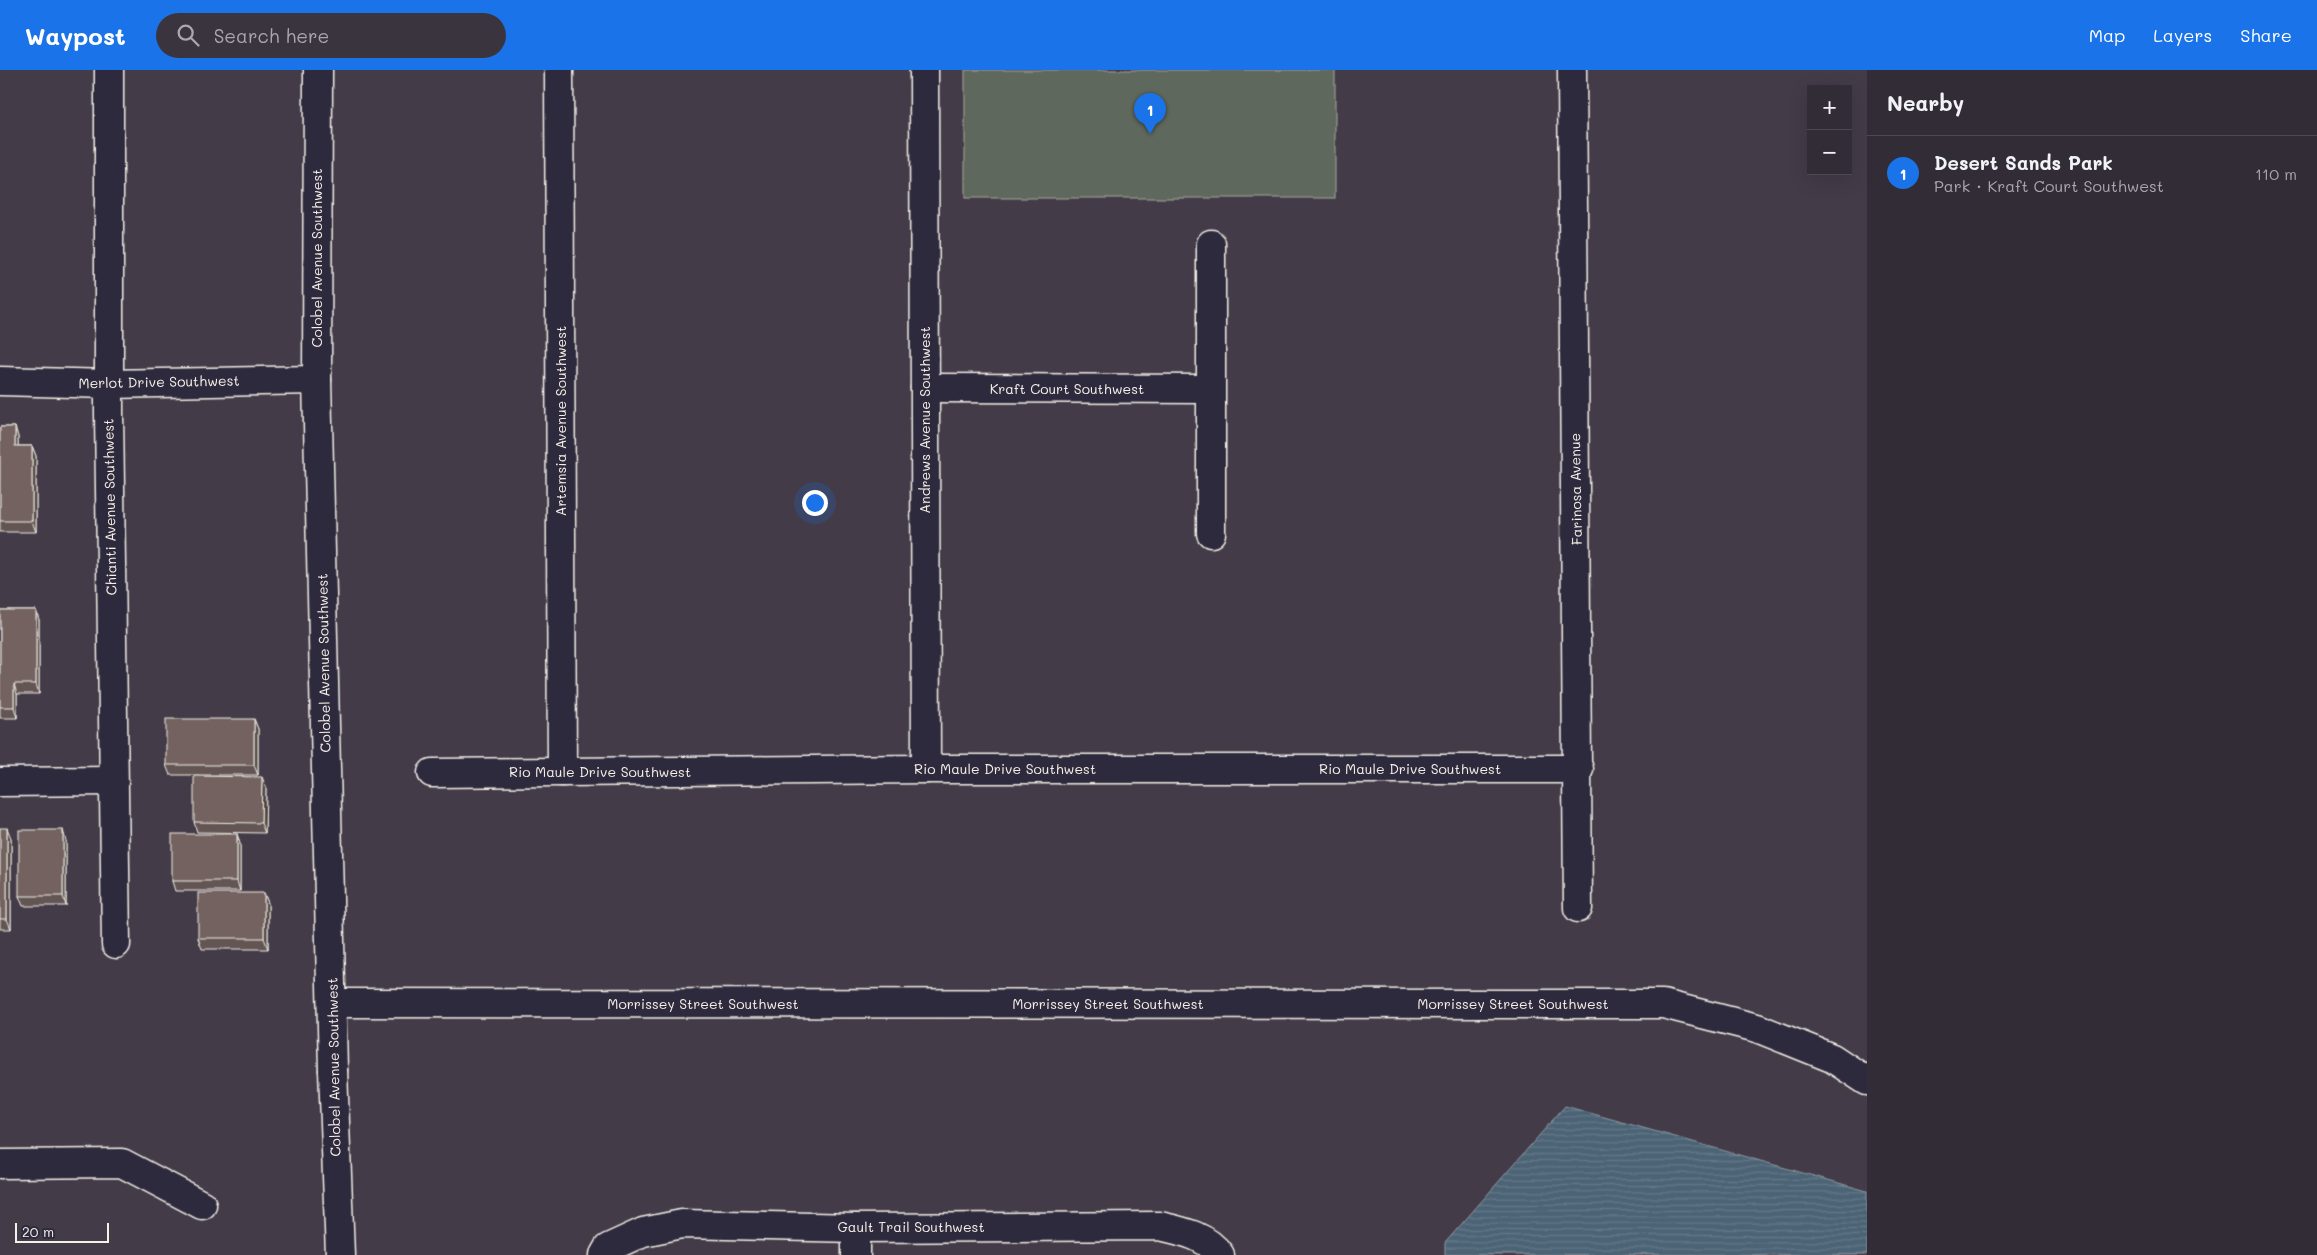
<!DOCTYPE html>
<html lang="en">
<head>
<meta charset="utf-8">
<style>
  :root { --surface:#322c36; --page:#3a343e; --text:#f1f3f6; --muted:#a8a7ad; --line:#4d4851; --accent:#1a73e8 }
  body { margin:0; font-family:Mali,sans-serif; background:var(--page); color:var(--text) }
  .controls { position:absolute; right:15px; top:15px; display:grid; overflow:hidden; border-radius:0px; box-shadow:0 5px 20px #0002 }
  .controls button { width:45px; height:45px; display:grid; place-items:center; padding:0; border:0; border-bottom:1px solid var(--line); background:var(--surface); color:var(--text); font:25px sans-serif }
  .scale { position:absolute; left:15px; bottom:12px; width:94px; box-sizing:border-box; padding-left:5px; border:2px solid #f4f1e8; border-top:0; font-size:14px; line-height:18px; white-space:nowrap; color:#f4f1e8; -webkit-text-stroke:4px #2f2a3d; paint-order:stroke }
  .you { position:absolute; left:814px; top:432px; width:18px; height:18px; margin:-12px; border:4px solid #fff; border-radius:50%; background:#1a73e8; box-shadow:0 0 0 8px #1a73e833 }
  .badge { display:grid; place-items:center; width:32px; height:32px; border-radius:50%; background:var(--accent); color:#fff; font-size:16px; font-weight:700 }
  .pin { position:absolute; translate:-50% -41px; filter:drop-shadow(0 1px 2px #0008) }
  .pin::after { content:''; position:absolute; top:26px; width:18px; height:15px; background:inherit; clip-path:polygon(0 0,100% 0,50% 100%) }
  .list { margin:0; padding:0; list-style:none }
  h2 { display:flex; justify-content:space-between; align-items:center; height:65px; margin:0; padding:0 20px; font-size:21px }
  h2 small { font-size:16px; font-weight:400; color:var(--muted) }
  .list li { display:grid; grid-template-columns:32px 1fr auto; gap:15px; align-items:center; box-sizing:border-box; height:75px; padding:0 20px; border-top:1px solid var(--line) }
  .list b { display:block; font-size:19px; white-space:nowrap }
  .list p { margin:0; font-size:16px; white-space:nowrap; color:var(--muted) }
  .list em { font-size:16px; font-style:normal; color:var(--muted) }
  .icon { flex:none; width:28px; height:28px; fill:none; stroke:currentColor; stroke-width:2; stroke-linecap:round; stroke-linejoin:round }
  .map { position:relative; flex:none; width:1867px; height:1185px; overflow:hidden }
  header { display:flex; align-items:center; gap:30px; box-sizing:border-box; height:70px; padding:0 25px; background:var(--accent); color:#fff }
  header strong { font-size:24px }
  nav { display:flex; gap:28px; margin-inline-start:auto; font-size:18px }
  .search { width:350px; height:45px; background:var(--page); display:flex; align-items:center; gap:12px; box-sizing:border-box; padding:0 18px; border-radius:28px; color:var(--muted); font-size:19px }
  main { display:flex }
  aside { flex:1; background:var(--surface) }
  .map>svg:first-child { display:block }
  .park { fill:#5f685b; stroke:#aaaca2 }
  .water { fill:url(#water-rules); stroke:#8f9ca3 }
  .lines { fill:none; stroke-linecap:round; stroke-linejoin:round }
  .street-casing { stroke:#f4f1e8; stroke-width:31 }
  .secondary-casing { stroke:#f4f1e8; stroke-width:31 }
  .street { stroke:#2f2a3d; stroke-width:28 }
  .secondary { stroke:#2f2a3d; stroke-width:28 }
  .wall { fill:#635453; stroke:#f4f1e8 }
  .shaded-wall { fill:#504543; stroke:#f4f1e8 }
  .building { fill:#736260; stroke:#f4f1e8 }
  .labels { text-anchor:middle; stroke-width:4.5; stroke-linejoin:round; paint-order:stroke }
  .street-label { font-size:14px; fill:#f4f1e8; stroke:#2f2a3d }
</style>
</head>
<body>
<header>
<strong>Waypost</strong>
<div class="search"><svg class="icon" aria-label="search" viewBox="0 0 24 24"><circle cx="10" cy="10" r="6"/><path d="M15 15l6 6"/></svg>Search here</div>
<nav><a>Map</a><a>Layers</a><a>Share</a></nav>
</header>
<main>
<div class="map">
<svg width="1867" height="1185" viewBox="0 0 1867 1185">
  <defs>
    <pattern id="water-rules" width="6" height="5" patternUnits="userSpaceOnUse" patternTransform="scale(1.25)"><rect width="6" height="5" fill="#4b6375"/><path d="M0 2.5h6" fill="none" stroke="#667a89"/></pattern>
  </defs>
  <rect width="100%" height="100%" fill="#433b48"/>
  <filter id="ink" filterUnits="userSpaceOnUse"><feTurbulence type="fractalNoise" baseFrequency=".02" numOctaves="2"/><feDisplacementMap in="SourceGraphic" scale="10" xChannelSelector="R" yChannelSelector="G"/><feConvolveMatrix kernelMatrix="1 2 1 2 8 2 1 2 1" color-interpolation-filters="sRGB"/></filter>
  <g filter="url(#ink)">
    <rect class="park" x="965" y="0" width="370" height="128"/>
    <polygon class="water" points="1565,1036 1867,1121 1867,1185 1445,1185 1445,1173"/>
    <g class="lines">
      <g class="street-casing">
        <g id="street">
          <polyline points="109,0 109,342 116,874"/>
          <polyline points="559,0 562,702"/>
          <polyline points="924,0 926,699"/>
          <polyline points="1572,0 1578,838"/>
          <polyline points="1211,174 1211,463"/>
          <polyline points="0,311 109,314 317,310"/>
          <polyline points="925,318 1209,319"/>
          <polyline points="432,703 926,699 1579,699"/>
          <polyline points="0,712 113,711"/>
          <polyline points="333,933 1663,934 1757,958 1832,988 1867,1011"/>
          <polyline points="333,1000 340,1185"/>
          <polyline points="0,1094 122,1093 202,1135"/>
          <polyline points="856,1158 856,1185"/>
          <path d="M 604,1185 L 608,1178 L 643,1162 L 682,1154 L 856,1158 L 1160,1156 C 1182,1161 1207,1166 1220,1185"/>
        </g>
      </g>
      <g class="secondary-casing">
        <polyline id="secondary" points="318,0 317,310 333,1000"/>
      </g>
      <use href="#street" class="street"/>
      <use href="#secondary" class="secondary"/>
    </g>
    <g class="wall">
      <polygon points="0,357 15,357 18,367 18,376 32,376 36,386 36,462 0,462"/>
      <polygon points="0,540 36,540 39,550 39,624 17,624 17,648 0,648"/>
      <polygon points="254,649 258,659 258,705 170,705 166,695"/>
      <polygon points="266,717 265,763 197,762 194,752"/>
      <polygon points="0,758 11,768 11,859 0,859"/>
      <polygon points="237,764 240,774 240,821 175,821 172,811"/>
      <polygon points="66,771 66,836 23,836 19,826"/>
      <polygon points="264,823 268,833 268,879 202,879 198,868"/>
    </g>
    <g class="shaded-wall">
      <polygon points="15,357 18,367 18,386 15,376"/>
      <polygon points="32,376 36,386 36,462 32,451"/>
      <polygon points="36,540 39,550 39,624 36,614"/>
      <polygon points="14,614 17,624 17,648 14,637"/>
      <polygon points="254,649 258,659 258,705 254,695"/>
      <polygon points="262,707 266,717 265,763 261,753"/>
      <polygon points="7,758 11,768 11,859 7,849"/>
      <polygon points="63,760 66,771 66,836 63,826"/>
      <polygon points="237,764 240,774 240,821 237,811"/>
      <polygon points="264,823 268,833 268,879 264,868"/>
    </g>
    <g class="building">
      <polygon points="0,357 15,357 15,376 32,376 32,451 0,451"/>
      <polygon points="0,540 36,540 36,614 14,614 14,637 0,637"/>
      <rect x="166" y="649" width="88" height="46"/>
      <polygon points="194,706 262,707 261,753 194,752"/>
      <rect x="0" y="758" width="7" height="91"/>
      <rect x="19" y="760" width="44" height="66"/>
      <rect x="172" y="764" width="65" height="47"/>
      <rect x="198" y="823" width="66" height="45"/>
    </g>
  </g>
  <g class="labels">
    <g class="street-label">
      <text transform="translate(317 188) rotate(-90)" y="5">Colobel Avenue Southwest</text>
      <text transform="translate(159 312) rotate(-1)" y="5">Merlot Drive Southwest</text>
      <text x="1067" y="324">Kraft Court Southwest</text>
      <text transform="translate(925 350) rotate(-90)" y="5">Andrews Avenue Southwest</text>
      <text transform="translate(561 351) rotate(-90)" y="5">Artemsia Avenue Southwest</text>
      <text transform="translate(1576 419) rotate(-91)" y="5">Farinosa Avenue</text>
      <text transform="translate(110 437) rotate(-91)" y="5">Chianti Avenue Southwest</text>
      <text transform="translate(324 593) rotate(-91)" y="5">Colobel Avenue Southwest</text>
      <text x="1005" y="704">Rio Maule Drive Southwest</text>
      <text x="1410" y="704">Rio Maule Drive Southwest</text>
      <text x="600" y="707">Rio Maule Drive Southwest</text>
      <text x="703" y="939">Morrissey Street Southwest</text>
      <text x="1108" y="939">Morrissey Street Southwest</text>
      <text x="1513" y="939">Morrissey Street Southwest</text>
      <text transform="translate(334 997) rotate(-91)" y="5">Colobel Avenue Southwest</text>
      <text x="911" y="1162">Gault Trail Southwest</text>
    </g>
  </g>
</svg>
<div class="controls">
<button>+</button>
<button>−</button>
</div>
<div class="scale">20 m</div>
<div class="you"></div>
<div class="pin badge" style="left:1150px;top:64px">1</div>
</div>
<aside>
<h2>Nearby<small></small></h2>
<ul class="list">
<li><span class="badge">1</span><div><b>Desert Sands Park</b><p>Park · Kraft Court Southwest</p></div><em>110 m</em></li>
</ul>
</aside>
</main>
</body>
</html>
